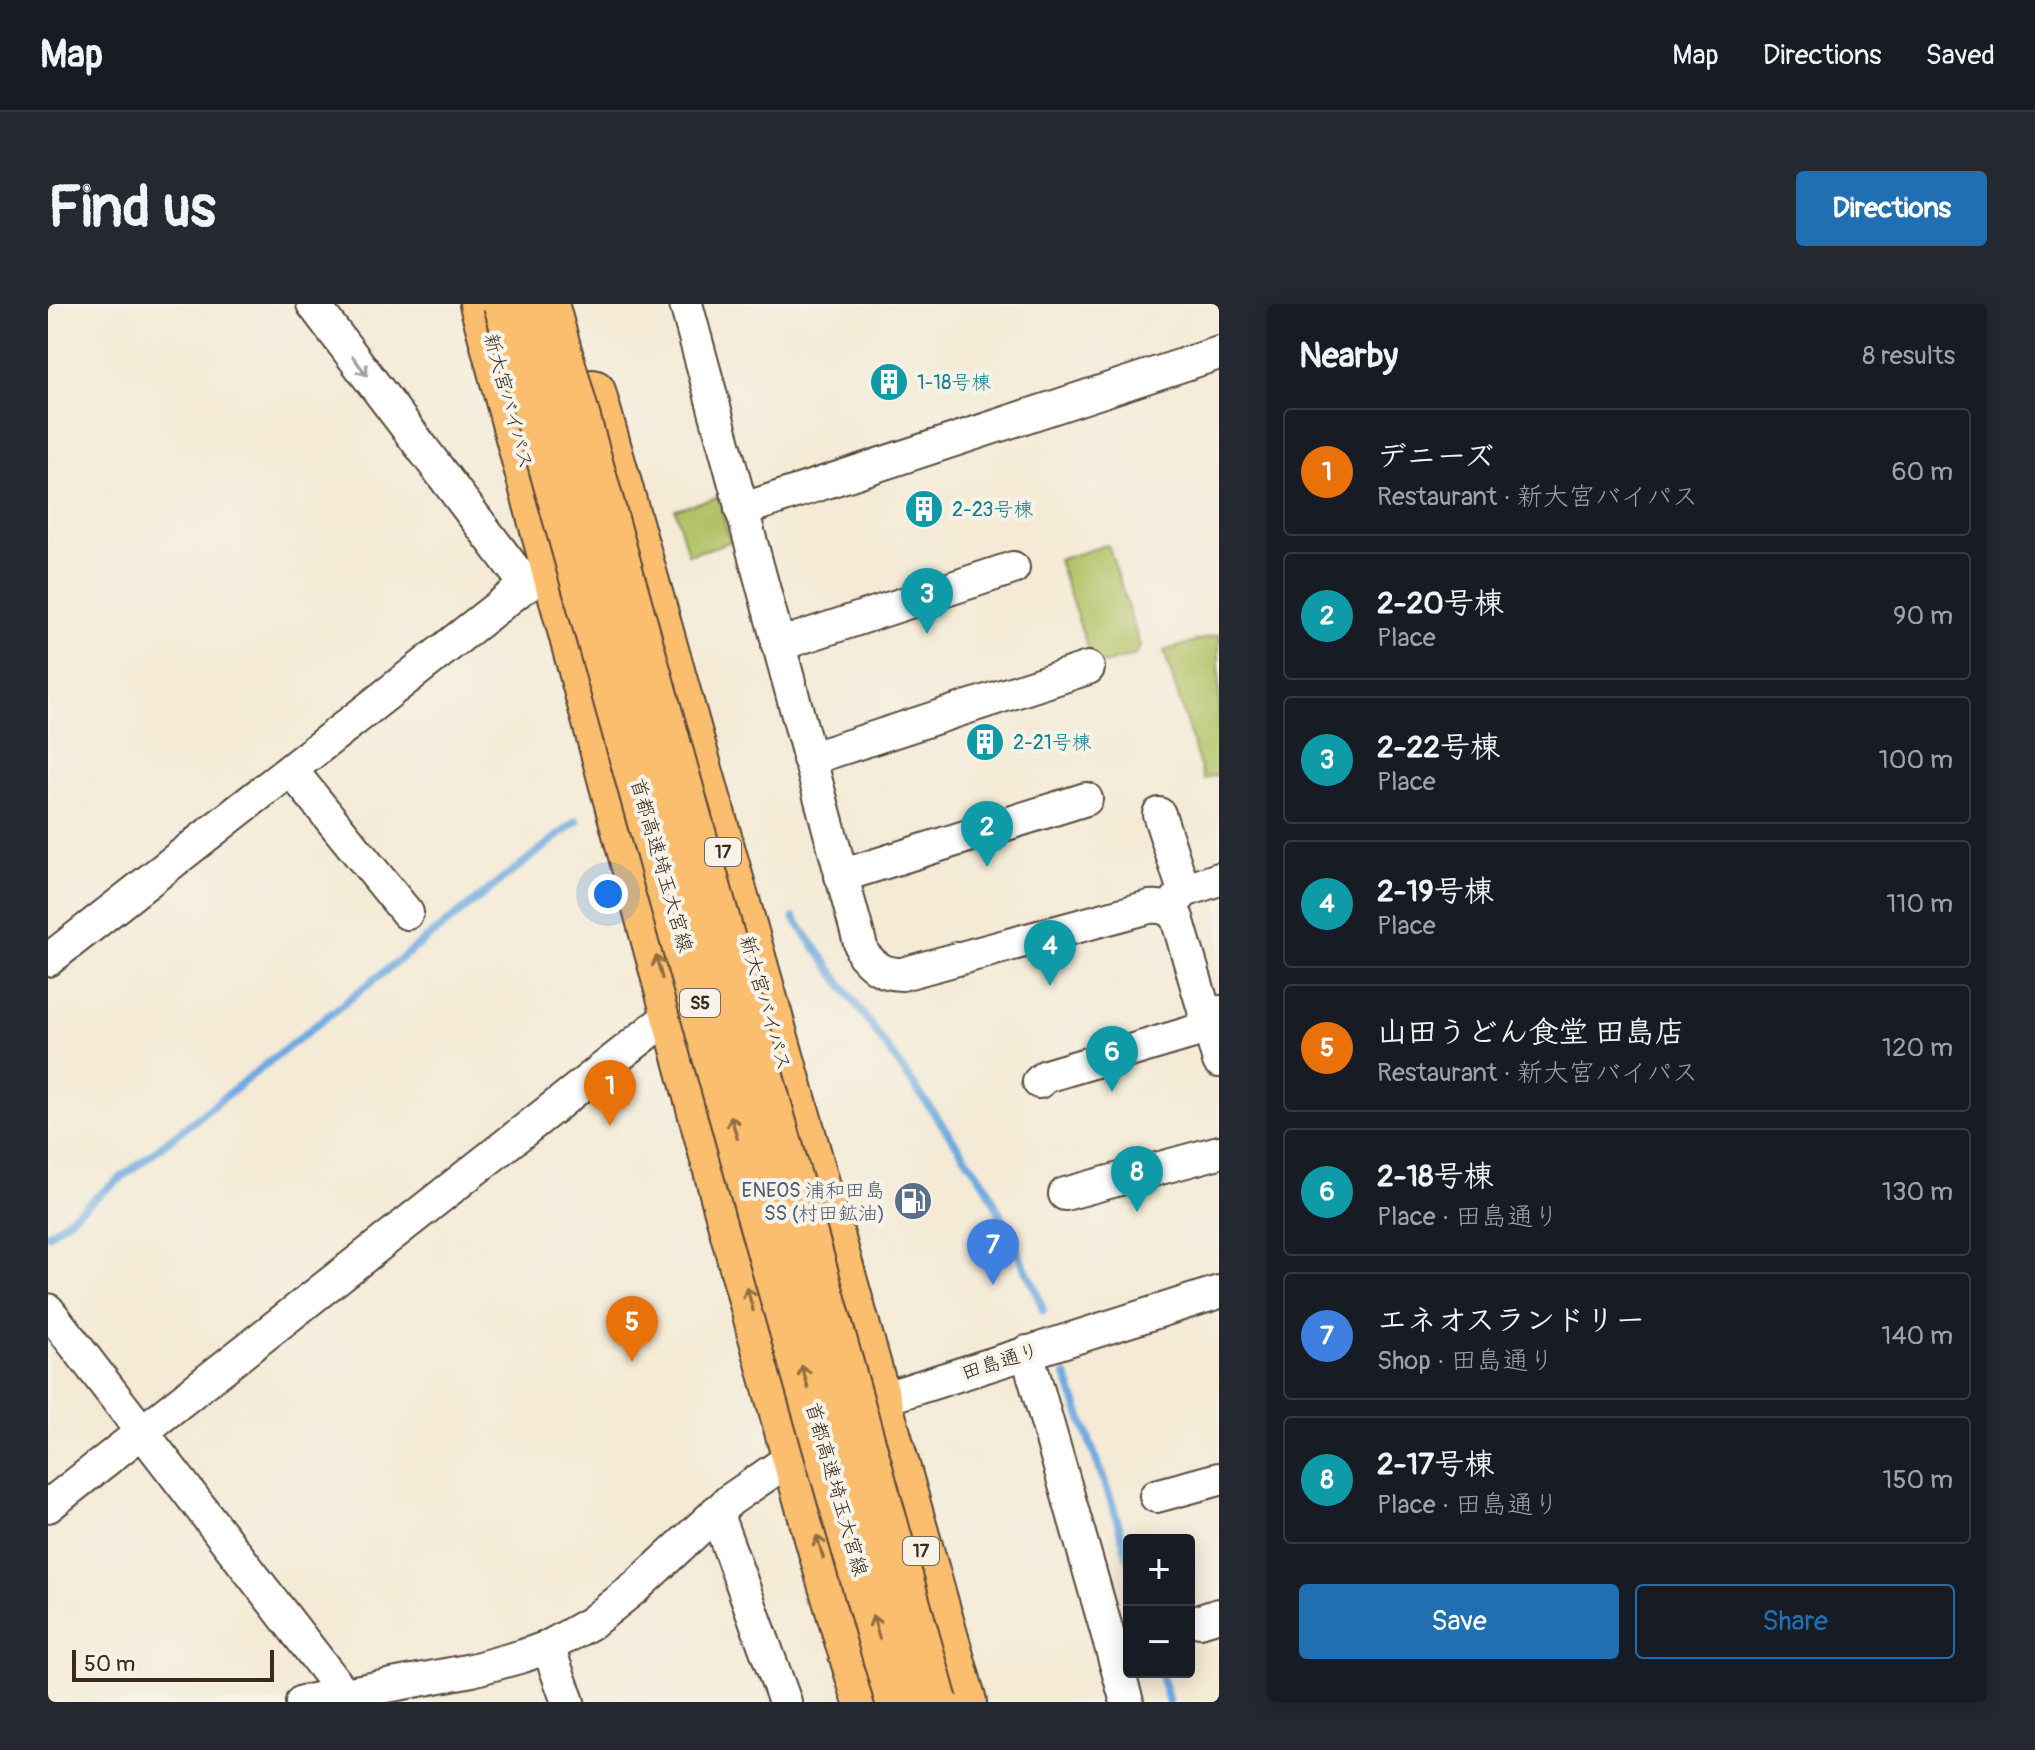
<!DOCTYPE html>
<html lang="en">
<head>
<meta charset="utf-8">
<style>
  :root { --surface:#171b24; --page:#242831; --text:#f1f3f6; --muted:#9ea1a6; --line:#363941; --accent:#1f6fb2 }
  body { margin:0; font-family:Pangolin,"Klee One",sans-serif; background:var(--page); color:var(--text) }
  .controls { position:absolute; right:24px; bottom:24px; display:grid; overflow:hidden; border-radius:8px; box-shadow:0 4px 20px #0003 }
  .controls button { width:72px; height:72px; display:grid; place-items:center; padding:0; border:0; border-bottom:2px solid var(--line); background:var(--surface); color:var(--text); font:40px sans-serif }
  .scale { position:absolute; left:24px; bottom:20px; width:202px; box-sizing:border-box; padding-left:8px; border:4px solid #3b2a1e; border-top:0; font-size:22px; line-height:28px; white-space:nowrap; color:#3b2a1e; -webkit-text-stroke:6px #f7f3e8; paint-order:stroke }
  .you { position:absolute; left:560px; top:590px; width:28px; height:28px; margin:-20px; border:6px solid #fff; border-radius:50%; background:#1a73e8; box-shadow:0 0 0 12px #1a73e833 }
  .badge { display:grid; place-items:center; width:52px; height:52px; border-radius:50%; background:var(--accent); color:#fff; font-size:26px; font-weight:700 }
  .pin { position:absolute; translate:-50% -66px; filter:drop-shadow(0 2px 4px #0008) }
  .pin::after { content:''; position:absolute; top:42px; width:28px; height:24px; background:inherit; clip-path:polygon(0 0,100% 0,50% 100%) }
  .list { margin:0; padding:0; list-style:none }
  h2 { display:flex; justify-content:space-between; align-items:center; height:104px; margin:0; padding:0 32px; font-size:34px }
  h2 small { font-size:26px; font-weight:400; color:var(--muted) }
  .list li { display:grid; grid-template-columns:52px 1fr auto; gap:24px; align-items:center; box-sizing:border-box; height:128px; margin:0 16px 16px; padding:0 16px; border:2px solid var(--line); border-radius:8px }
  .list b { display:block; font-size:30px; white-space:nowrap }
  .list p { margin:0; font-size:26px; white-space:nowrap; color:var(--muted) }
  .list em { font-size:26px; font-style:normal; color:var(--muted) }
  .actions { display:flex; gap:16px; padding:24px 32px }
  .actions a { flex:1; padding:18px 0; border:2px solid var(--accent); border-radius:8px; text-align:center; font-size:28px; color:var(--accent) }
  .actions .main { background:var(--accent); color:#fff }
  .map { position:relative; flex:none; width:1171px; height:1398px; overflow:hidden; border-radius:8px }
  header { display:flex; align-items:center; gap:48px; box-sizing:border-box; height:112px; padding:0 40px; background:var(--surface); border-bottom:2px solid var(--line) }
  header strong { font-size:38px }
  nav { display:flex; gap:44px; margin-inline-start:auto; font-size:28px }
  .intro { display:flex; align-items:center; justify-content:space-between; box-sizing:border-box; height:192px; padding:0 48px }
  h1 { margin:0; font-size:56px }
  .button { padding:20px 36px; border-radius:8px; background:var(--accent); color:#fff; font-size:28px; font-weight:700 }
  main { display:flex; gap:48px; padding:0 48px }
  aside { flex:1; background:var(--surface); border-radius:8px; box-shadow:0 4px 20px #0003 }
  .map>svg:first-child { display:block }
  .green { fill:#b1c265; stroke:#767642; stroke-width:2 }
  .lines { fill:none; stroke-linecap:round; stroke-linejoin:round }
  .stream { stroke:#70aae0; stroke-width:8 }
  .minor-casing { stroke:#574739; stroke-width:36 }
  .highway-casing { stroke:#574739; stroke-width:48 }
  .minor { stroke:#fff; stroke-width:32 }
  .highway { stroke:#fabe6e; stroke-width:44 }
  .highway-bridge-casing { stroke:#574739; stroke-width:48; stroke-linecap:butt }
  .highway-bridge { stroke:#fabe6e; stroke-width:44 }
  .oneway { stroke:#a79f9a }
  .oneway2 { stroke:#916d42 }
  .labels { text-anchor:middle; stroke-width:8; stroke-linejoin:round; paint-order:stroke }
  .shield { fill:#f7f3e8; stroke:#73665b; stroke-width:2 }
  .shield-label { font-size:18px; font-weight:bold; fill:#3b2a1e }
  .culture-label { font-size:20px; fill:#0d838f; stroke:#f7f3e8; text-anchor:start }
  .street-label { font-size:20px; fill:#3b2a1e; stroke:#f7f3e8 }
  .service-label { font-size:20px; fill:#4e5e75; stroke:#f7f3e8; text-anchor:end }
</style>
</head>
<body>
<header>
<strong>Map</strong>
<nav><a>Map</a><a>Directions</a><a>Saved</a></nav>
</header>
<div class="intro"><h1>Find us</h1><a class="button">Directions</a></div>
<main>
<div class="map">
<svg width="1171" height="1398" viewBox="0 0 1171 1398">
  <rect width="100%" height="100%" fill="#f7f3e8"/>
  <filter id="ink" filterUnits="userSpaceOnUse"><feTurbulence type="fractalNoise" baseFrequency=".0125" numOctaves="2"/><feDisplacementMap in="SourceGraphic" scale="16" xChannelSelector="R" yChannelSelector="G"/><feConvolveMatrix kernelMatrix="1 2 1 2 8 2 1 2 1" color-interpolation-filters="sRGB"/></filter>
  <filter id="wash" filterUnits="userSpaceOnUse"><feTurbulence type="fractalNoise" baseFrequency=".006" numOctaves="4" result="noise"/><feDisplacementMap in="SourceGraphic" scale="32" xChannelSelector="R" yChannelSelector="G"/><feGaussianBlur stdDeviation="1.8" result="paint"/><feColorMatrix in="noise" values="0 0 0 0 0 0 0 0 0 0 0 0 0 0 0 0 0 1.4 0 .05"/><feComposite in="paint" operator="in"/></filter>
  <g filter="url(#wash)">
    <rect width="100%" height="100%" fill="#f4ead5"/>
    <g class="green">
      <polygon points="670,193 682,238 640,251 627,205"/>
      <polygon points="1058,241 1061,243 1092,342 1088,350 1085,352 1055,360 1043,354 1010,256"/>
      <polygon points="1171,330 1171,470 1156,475 1116,347"/>
    </g>
    <g class="lines">
      <g class="stream">
        <polyline points="746,614 939,883 988,987 995,1006"/>
        <polyline points="0,931 529,517"/>
        <polyline points="1018,1071 1066,1205 1081,1258"/>
        <polyline points="1112,1368 1121,1398"/>
      </g>
    </g>
  </g>
  <g filter="url(#ink)">
    <g class="lines">
      <g class="minor-casing">
        <g id="minor">
          <polyline points="265,0 479,282"/>
          <path d="M 638,0 L 815,650 C 827,664 836,670 854,670 L 1101,603 C 1114,602 1121,604 1129,614 L 1171,757"/>
          <polyline points="693,206 1171,49"/>
          <polyline points="730,341 965,264"/>
          <polyline points="761,455 1040,364"/>
          <polyline points="243,466 359,609"/>
          <polyline points="1111,510 1136,587"/>
          <polyline points="793,572 1038,495"/>
          <polyline points="1123,603 1136,587 1171,575"/>
          <polyline points="0,656 506,259"/>
          <polyline points="991,778 998,772 1142,729 1150,726 1171,708"/>
          <polyline points="1017,890 1171,848"/>
          <polyline points="0,1006 297,1391"/>
          <polyline points="979,1048 1079,1398"/>
          <polyline points="814,1107 831,1096 1171,988"/>
          <polyline points="1108,1192 1171,1175"/>
          <polyline points="0,1202 624,710"/>
          <polyline points="668,1208 737,1398"/>
          <polyline points="1152,1317 1171,1311"/>
          <polyline points="500,1343 520,1398"/>
          <polyline points="254,1398 424,1366 475,1352 500,1343 543,1319 588,1283 682,1196 762,1141"/>
        </g>
      </g>
      <g class="highway-casing">
        <g id="highway">
          <path d="M 434,0 C 525,328 609,657 700,985 C 738,1123 775,1261 818,1398"/>
          <polyline points="545,88 916,1398"/>
        </g>
      </g>
      <use href="#minor" class="minor"/>
      <use href="#highway" class="highway"/>
      <g class="highway-bridge-casing">
        <g id="highway-bridge">
          <polyline points="458,0 713,918 850,1398"/>
          <polyline points="498,0 887,1398"/>
        </g>
      </g>
      <use href="#highway-bridge" class="highway-bridge"/>
    </g>
    <defs><path id="oneway-shaft" d="M-6 0H5M1.5-3L5.5 0L1.5 3" fill="none" stroke-width="1.6" stroke-linecap="round" stroke-linejoin="round" transform="scale(2)"/></defs>
    <use class="oneway" href="#oneway-shaft" transform="translate(312 62) rotate(53)"/>
    <g class="oneway2">
      <use href="#oneway-shaft" transform="translate(611 663) rotate(-105)"/>
      <use href="#oneway-shaft" transform="translate(686 823) rotate(-106)"/>
      <use href="#oneway-shaft" transform="translate(702 995) rotate(-105)"/>
      <use href="#oneway-shaft" transform="translate(757 1073) rotate(-106)"/>
      <use href="#oneway-shaft" transform="translate(772 1243) rotate(-106)"/>
      <use href="#oneway-shaft" transform="translate(828 1323) rotate(-106)"/>
    </g>
  </g>
  <defs>
    <g id="building-disc" transform="scale(2)"><circle r="9.5" fill="#0f9aa8" stroke="#f7f3e8"/><path d="M-4-6H4V6H1V3H-1V6H-4ZM-2.5-4.3h1.7v1.8h-1.7ZM.8-4.3h1.7v1.8H.8ZM-2.5-1h1.7V.8h-1.7ZM.8-1h1.7V.8H.8Z" fill="#fff"/></g>
    <g id="fuel-disc" transform="scale(2)"><circle r="9.5" fill="#5c6f8a" stroke="#f7f3e8"/><path d="M-5.5-6h7V0h2V4h1.3V-2.5L3-4.5l.8-.8L6-3V5H2.5V1h-1V6h-7ZM-4.2-4.7v3.2H.2V-4.7Z" fill="#fff"/></g>
  </defs>
  <g fill-rule="evenodd">
    <use href="#building-disc" x="841" y="78"/>
    <use href="#building-disc" x="876" y="205"/>
    <use href="#building-disc" x="937" y="438"/>
    <use href="#fuel-disc" x="865" y="897"/>
  </g>
  <g class="labels">
    <g class="shield">
      <rect x="657" y="534" width="36" height="28" rx="6"/>
      <rect x="632" y="685" width="40" height="28" rx="6"/>
      <rect x="855" y="1233" width="36" height="28" rx="6"/>
    </g>
    <g class="shield-label">
      <text x="675" y="554">17</text>
      <text x="652" y="705">S5</text>
      <text x="873" y="1253">17</text>
    </g>
    <g class="culture-label">
      <text x="869" y="85">1-18号棟</text>
      <text x="904" y="212">2-23号棟</text>
      <text x="965" y="445">2-21号棟</text>
    </g>
    <g class="street-label">
      <text transform="translate(461 97) rotate(75)" y="7">新大宮バイパス</text>
      <text transform="translate(614 561) rotate(74)" y="7">首都高速埼玉大宮線</text>
      <text transform="translate(718 699) rotate(74)" y="7">新大宮バイパス</text>
      <text transform="translate(952 1057) rotate(-18)" y="7">田島通り</text>
      <text transform="translate(789 1185) rotate(74)" y="7">首都高速埼玉大宮線</text>
    </g>
    <g class="service-label">
      <text x="837" y="893">ENEOS 浦和田島<tspan x="837" dy="23">SS (村田鉱油)</tspan></text>
    </g>
  </g>
</svg>
<div class="controls">
<button>+</button>
<button>−</button>
</div>
<div class="scale">50 m</div>
<div class="you"></div>
<div class="pin badge" style="left:562px;top:822px;background:#e8710a">1</div>
<div class="pin badge" style="left:939px;top:563px;background:#0f9aa8">2</div>
<div class="pin badge" style="left:879px;top:330px;background:#0f9aa8">3</div>
<div class="pin badge" style="left:1002px;top:682px;background:#0f9aa8">4</div>
<div class="pin badge" style="left:584px;top:1058px;background:#e8710a">5</div>
<div class="pin badge" style="left:1064px;top:788px;background:#0f9aa8">6</div>
<div class="pin badge" style="left:945px;top:981px;background:#3f7fe0">7</div>
<div class="pin badge" style="left:1089px;top:908px;background:#0f9aa8">8</div>
</div>
<aside>
<h2>Nearby<small>8 results</small></h2>
<ul class="list">
<li><span class="badge" style="background:#e8710a">1</span><div><b>デニーズ</b><p>Restaurant · 新大宮バイパス</p></div><em>60 m</em></li>
<li><span class="badge" style="background:#0f9aa8">2</span><div><b>2-20号棟</b><p>Place</p></div><em>90 m</em></li>
<li><span class="badge" style="background:#0f9aa8">3</span><div><b>2-22号棟</b><p>Place</p></div><em>100 m</em></li>
<li><span class="badge" style="background:#0f9aa8">4</span><div><b>2-19号棟</b><p>Place</p></div><em>110 m</em></li>
<li><span class="badge" style="background:#e8710a">5</span><div><b>山田うどん食堂 田島店</b><p>Restaurant · 新大宮バイパス</p></div><em>120 m</em></li>
<li><span class="badge" style="background:#0f9aa8">6</span><div><b>2-18号棟</b><p>Place · 田島通り</p></div><em>130 m</em></li>
<li><span class="badge" style="background:#3f7fe0">7</span><div><b>エネオスランドリー</b><p>Shop · 田島通り</p></div><em>140 m</em></li>
<li><span class="badge" style="background:#0f9aa8">8</span><div><b>2-17号棟</b><p>Place · 田島通り</p></div><em>150 m</em></li>
</ul>
<div class="actions"><a class="main">Save</a><a>Share</a></div>
</aside>
</main>
</body>
</html>
